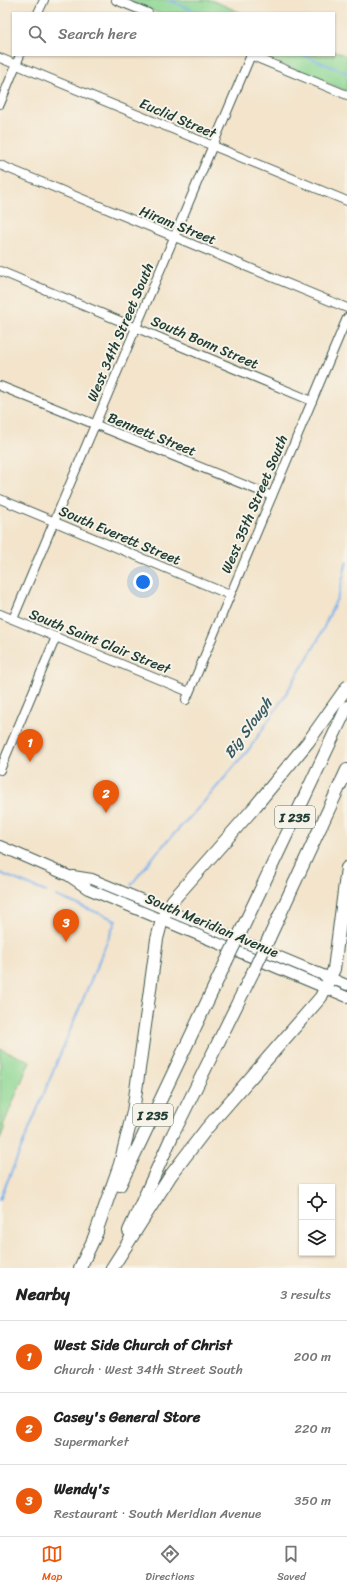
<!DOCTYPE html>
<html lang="en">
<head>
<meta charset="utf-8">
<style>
  :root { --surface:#fff; --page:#f2f2f2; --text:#222; --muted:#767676; --line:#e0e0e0; --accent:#ea580c }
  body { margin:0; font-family:Sriracha,sans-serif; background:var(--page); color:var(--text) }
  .controls { position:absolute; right:12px; bottom:12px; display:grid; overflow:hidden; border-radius:0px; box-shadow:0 1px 3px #0004 }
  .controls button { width:36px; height:36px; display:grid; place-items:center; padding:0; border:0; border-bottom:1px solid var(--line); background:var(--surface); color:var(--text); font:20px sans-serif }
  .you { position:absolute; left:143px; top:582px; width:14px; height:14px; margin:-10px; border:3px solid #fff; border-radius:50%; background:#1a73e8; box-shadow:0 0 0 6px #1a73e833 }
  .badge { display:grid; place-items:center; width:26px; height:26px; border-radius:50%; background:var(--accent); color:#fff; font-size:13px; font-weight:700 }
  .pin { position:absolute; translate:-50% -33px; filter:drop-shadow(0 1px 2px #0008) }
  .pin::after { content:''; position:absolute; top:21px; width:14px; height:12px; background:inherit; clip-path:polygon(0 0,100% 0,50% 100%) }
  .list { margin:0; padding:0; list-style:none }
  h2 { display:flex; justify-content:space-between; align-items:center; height:52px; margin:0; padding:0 16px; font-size:17px }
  h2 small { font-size:13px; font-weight:400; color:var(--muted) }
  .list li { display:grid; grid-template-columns:26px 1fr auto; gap:12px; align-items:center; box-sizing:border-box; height:72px; padding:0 16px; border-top:1px solid var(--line) }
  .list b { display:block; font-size:15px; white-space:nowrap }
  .list p { margin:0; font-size:13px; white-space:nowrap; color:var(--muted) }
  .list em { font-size:13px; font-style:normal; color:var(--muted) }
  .icon { flex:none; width:22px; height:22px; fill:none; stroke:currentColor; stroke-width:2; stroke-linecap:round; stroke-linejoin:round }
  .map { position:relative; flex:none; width:347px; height:1268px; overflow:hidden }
  .search { position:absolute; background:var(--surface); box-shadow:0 1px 3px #0004; left:12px; right:12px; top:12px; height:44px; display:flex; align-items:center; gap:10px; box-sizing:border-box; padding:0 14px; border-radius:0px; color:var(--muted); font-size:15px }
  .sheet { height:268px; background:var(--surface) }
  nav { display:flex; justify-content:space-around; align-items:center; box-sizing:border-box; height:56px; border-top:1px solid var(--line); background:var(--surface); font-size:11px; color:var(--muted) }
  nav a { display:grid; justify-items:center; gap:2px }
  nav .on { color:var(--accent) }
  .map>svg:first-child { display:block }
  .green { fill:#8dd793; stroke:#568a64 }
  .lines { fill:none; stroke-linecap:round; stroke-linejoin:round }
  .stream { stroke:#7fb2ec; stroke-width:2 }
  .minor-casing { stroke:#3f564b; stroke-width:10 }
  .major-casing { stroke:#3f564b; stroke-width:12 }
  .highway-casing { stroke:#3f564b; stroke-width:14 }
  .minor { stroke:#fff; stroke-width:8 }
  .major { stroke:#fff; stroke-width:10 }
  .highway { stroke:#fff; stroke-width:12 }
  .highway-bridge-casing { stroke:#3f564b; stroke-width:14; stroke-linecap:butt }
  .highway-bridge { stroke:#fff; stroke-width:12 }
  .labels { text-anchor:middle; stroke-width:4; stroke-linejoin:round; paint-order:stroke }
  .shield { fill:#f7f3e8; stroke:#60746a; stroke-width:1 }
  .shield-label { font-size:13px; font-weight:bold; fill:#1f3d34 }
  .street-label { font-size:14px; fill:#1f3d34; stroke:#f7f3e8 }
  .water-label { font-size:15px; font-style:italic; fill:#375a62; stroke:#f7f3e8 }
</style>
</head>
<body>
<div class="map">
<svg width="347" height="1268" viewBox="0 0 347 1268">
  <rect width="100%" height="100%" fill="#f7f3e8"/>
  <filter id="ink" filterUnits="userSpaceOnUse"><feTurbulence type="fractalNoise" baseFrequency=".025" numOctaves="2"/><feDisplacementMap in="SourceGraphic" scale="8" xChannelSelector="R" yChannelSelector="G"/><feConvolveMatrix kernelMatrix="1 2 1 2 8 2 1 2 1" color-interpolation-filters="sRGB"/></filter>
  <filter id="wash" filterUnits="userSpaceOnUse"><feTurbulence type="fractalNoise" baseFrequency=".012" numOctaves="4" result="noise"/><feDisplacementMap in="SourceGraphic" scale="16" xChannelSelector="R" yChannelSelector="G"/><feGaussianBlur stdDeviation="0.9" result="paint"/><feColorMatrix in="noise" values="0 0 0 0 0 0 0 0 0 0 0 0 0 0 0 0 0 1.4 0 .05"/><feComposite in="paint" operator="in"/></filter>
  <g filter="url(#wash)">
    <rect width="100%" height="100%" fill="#f3e4cb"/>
    <g class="green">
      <polygon points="126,0 211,0 242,13 158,13"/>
      <polygon points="334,51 347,56 347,91 260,55 334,55"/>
      <polygon points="0,1049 30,1061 3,1126 5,1127 0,1139"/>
    </g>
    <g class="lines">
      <g class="stream">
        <polyline points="168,0 200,13"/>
        <polyline points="303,55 347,73"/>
        <polyline points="0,873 46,892"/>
        <polyline points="131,885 158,851 203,803 250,748 284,697 317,642 339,594 347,561"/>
        <polyline points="0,1199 116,920 56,896"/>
      </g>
    </g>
  </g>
  <g filter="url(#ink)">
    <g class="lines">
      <g class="minor-casing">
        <g id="minor">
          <polyline points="116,0 148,13"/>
          <polyline points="38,13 44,0"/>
          <polyline points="250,55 347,95"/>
          <polyline points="0,58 347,201"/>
          <polyline points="0,104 20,55"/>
          <polyline points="0,165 347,308"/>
          <polyline points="0,271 312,401"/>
          <polyline points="0,386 272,496"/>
          <polyline points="0,499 230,595"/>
          <polyline points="0,614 189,692"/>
          <polyline points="13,619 251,55"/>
          <polyline points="186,700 347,318"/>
          <polyline points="0,770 56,637"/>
        </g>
      </g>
      <g class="major-casing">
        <g id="major">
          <polyline points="0,846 69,876 88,889 347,997"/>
          <polyline points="73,876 92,879 347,985"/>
        </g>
      </g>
      <g class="highway-casing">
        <g id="highway">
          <polyline points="243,927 347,707"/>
          <polyline points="269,938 347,770"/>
          <polyline points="120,1185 226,962"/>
          <polyline points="129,1231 173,1134 253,972"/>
          <polyline points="94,1238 120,1164 133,1112 157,939 162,920 173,900 253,809 308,742 347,687"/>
          <polyline points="80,1268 97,1232"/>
          <polyline points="112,1268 171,1175 207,1128 321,997 334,969 347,868"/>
        </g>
      </g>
      <use href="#minor" class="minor"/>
      <use href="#major" class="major"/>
      <use href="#highway" class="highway"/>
      <g class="highway-bridge-casing">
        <g id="highway-bridge">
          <polyline points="226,962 243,927"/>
          <polyline points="253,972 269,938"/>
        </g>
      </g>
      <use href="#highway-bridge" class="highway-bridge"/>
    </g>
  </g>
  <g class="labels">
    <g class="shield">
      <rect x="275" y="806" width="40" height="22" rx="3"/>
      <rect x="133" y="1104" width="40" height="22" rx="3"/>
    </g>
    <g class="shield-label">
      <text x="295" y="822">I 235</text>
      <text x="153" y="1120">I 235</text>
    </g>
    <g class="street-label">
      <text transform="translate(178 118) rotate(23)" y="5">Euclid Street</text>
      <text transform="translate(178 225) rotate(22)" y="5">Hiram Street</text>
      <text transform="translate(120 332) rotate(-67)" y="5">West 34th Street South</text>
      <text transform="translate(205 342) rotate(23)" y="5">South Bonn Street</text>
      <text transform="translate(152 434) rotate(22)" y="5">Bennett Street</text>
      <text transform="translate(254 504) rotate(-67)" y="5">West 35th Street South</text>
      <text transform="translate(120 535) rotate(23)" y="5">South Everett Street</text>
      <text transform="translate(100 641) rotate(22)" y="5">South Saint Clair Street</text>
      <text transform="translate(212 925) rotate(23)" y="5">South Meridian Avenue</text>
    </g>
    <g class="water-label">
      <text transform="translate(248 728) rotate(-54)" y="5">Big Slough</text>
    </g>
  </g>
</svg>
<div class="controls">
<button><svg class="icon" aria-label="locate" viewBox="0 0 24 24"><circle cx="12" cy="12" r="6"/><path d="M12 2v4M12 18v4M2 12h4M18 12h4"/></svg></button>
<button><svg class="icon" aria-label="layers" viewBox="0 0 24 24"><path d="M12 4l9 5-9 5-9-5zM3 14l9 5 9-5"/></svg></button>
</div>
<div class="you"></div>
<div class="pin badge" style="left:30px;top:762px">1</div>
<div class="pin badge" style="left:106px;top:813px">2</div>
<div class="pin badge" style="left:66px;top:942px">3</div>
<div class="search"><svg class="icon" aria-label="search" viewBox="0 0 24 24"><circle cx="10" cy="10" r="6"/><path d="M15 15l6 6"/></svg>Search here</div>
</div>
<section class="sheet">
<h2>Nearby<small>3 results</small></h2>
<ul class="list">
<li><span class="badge">1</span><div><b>West Side Church of Christ</b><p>Church · West 34th Street South</p></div><em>200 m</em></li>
<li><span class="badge">2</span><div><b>Casey's General Store</b><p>Supermarket</p></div><em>220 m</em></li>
<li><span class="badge">3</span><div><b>Wendy's</b><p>Restaurant · South Meridian Avenue</p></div><em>350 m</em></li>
</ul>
</section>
<nav>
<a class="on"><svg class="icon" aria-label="map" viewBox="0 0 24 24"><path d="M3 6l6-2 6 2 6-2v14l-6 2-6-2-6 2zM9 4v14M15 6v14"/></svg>Map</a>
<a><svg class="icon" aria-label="directions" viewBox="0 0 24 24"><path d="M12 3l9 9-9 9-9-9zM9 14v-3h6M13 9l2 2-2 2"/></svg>Directions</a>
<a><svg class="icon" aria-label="saved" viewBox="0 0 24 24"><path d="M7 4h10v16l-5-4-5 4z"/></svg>Saved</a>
</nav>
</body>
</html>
